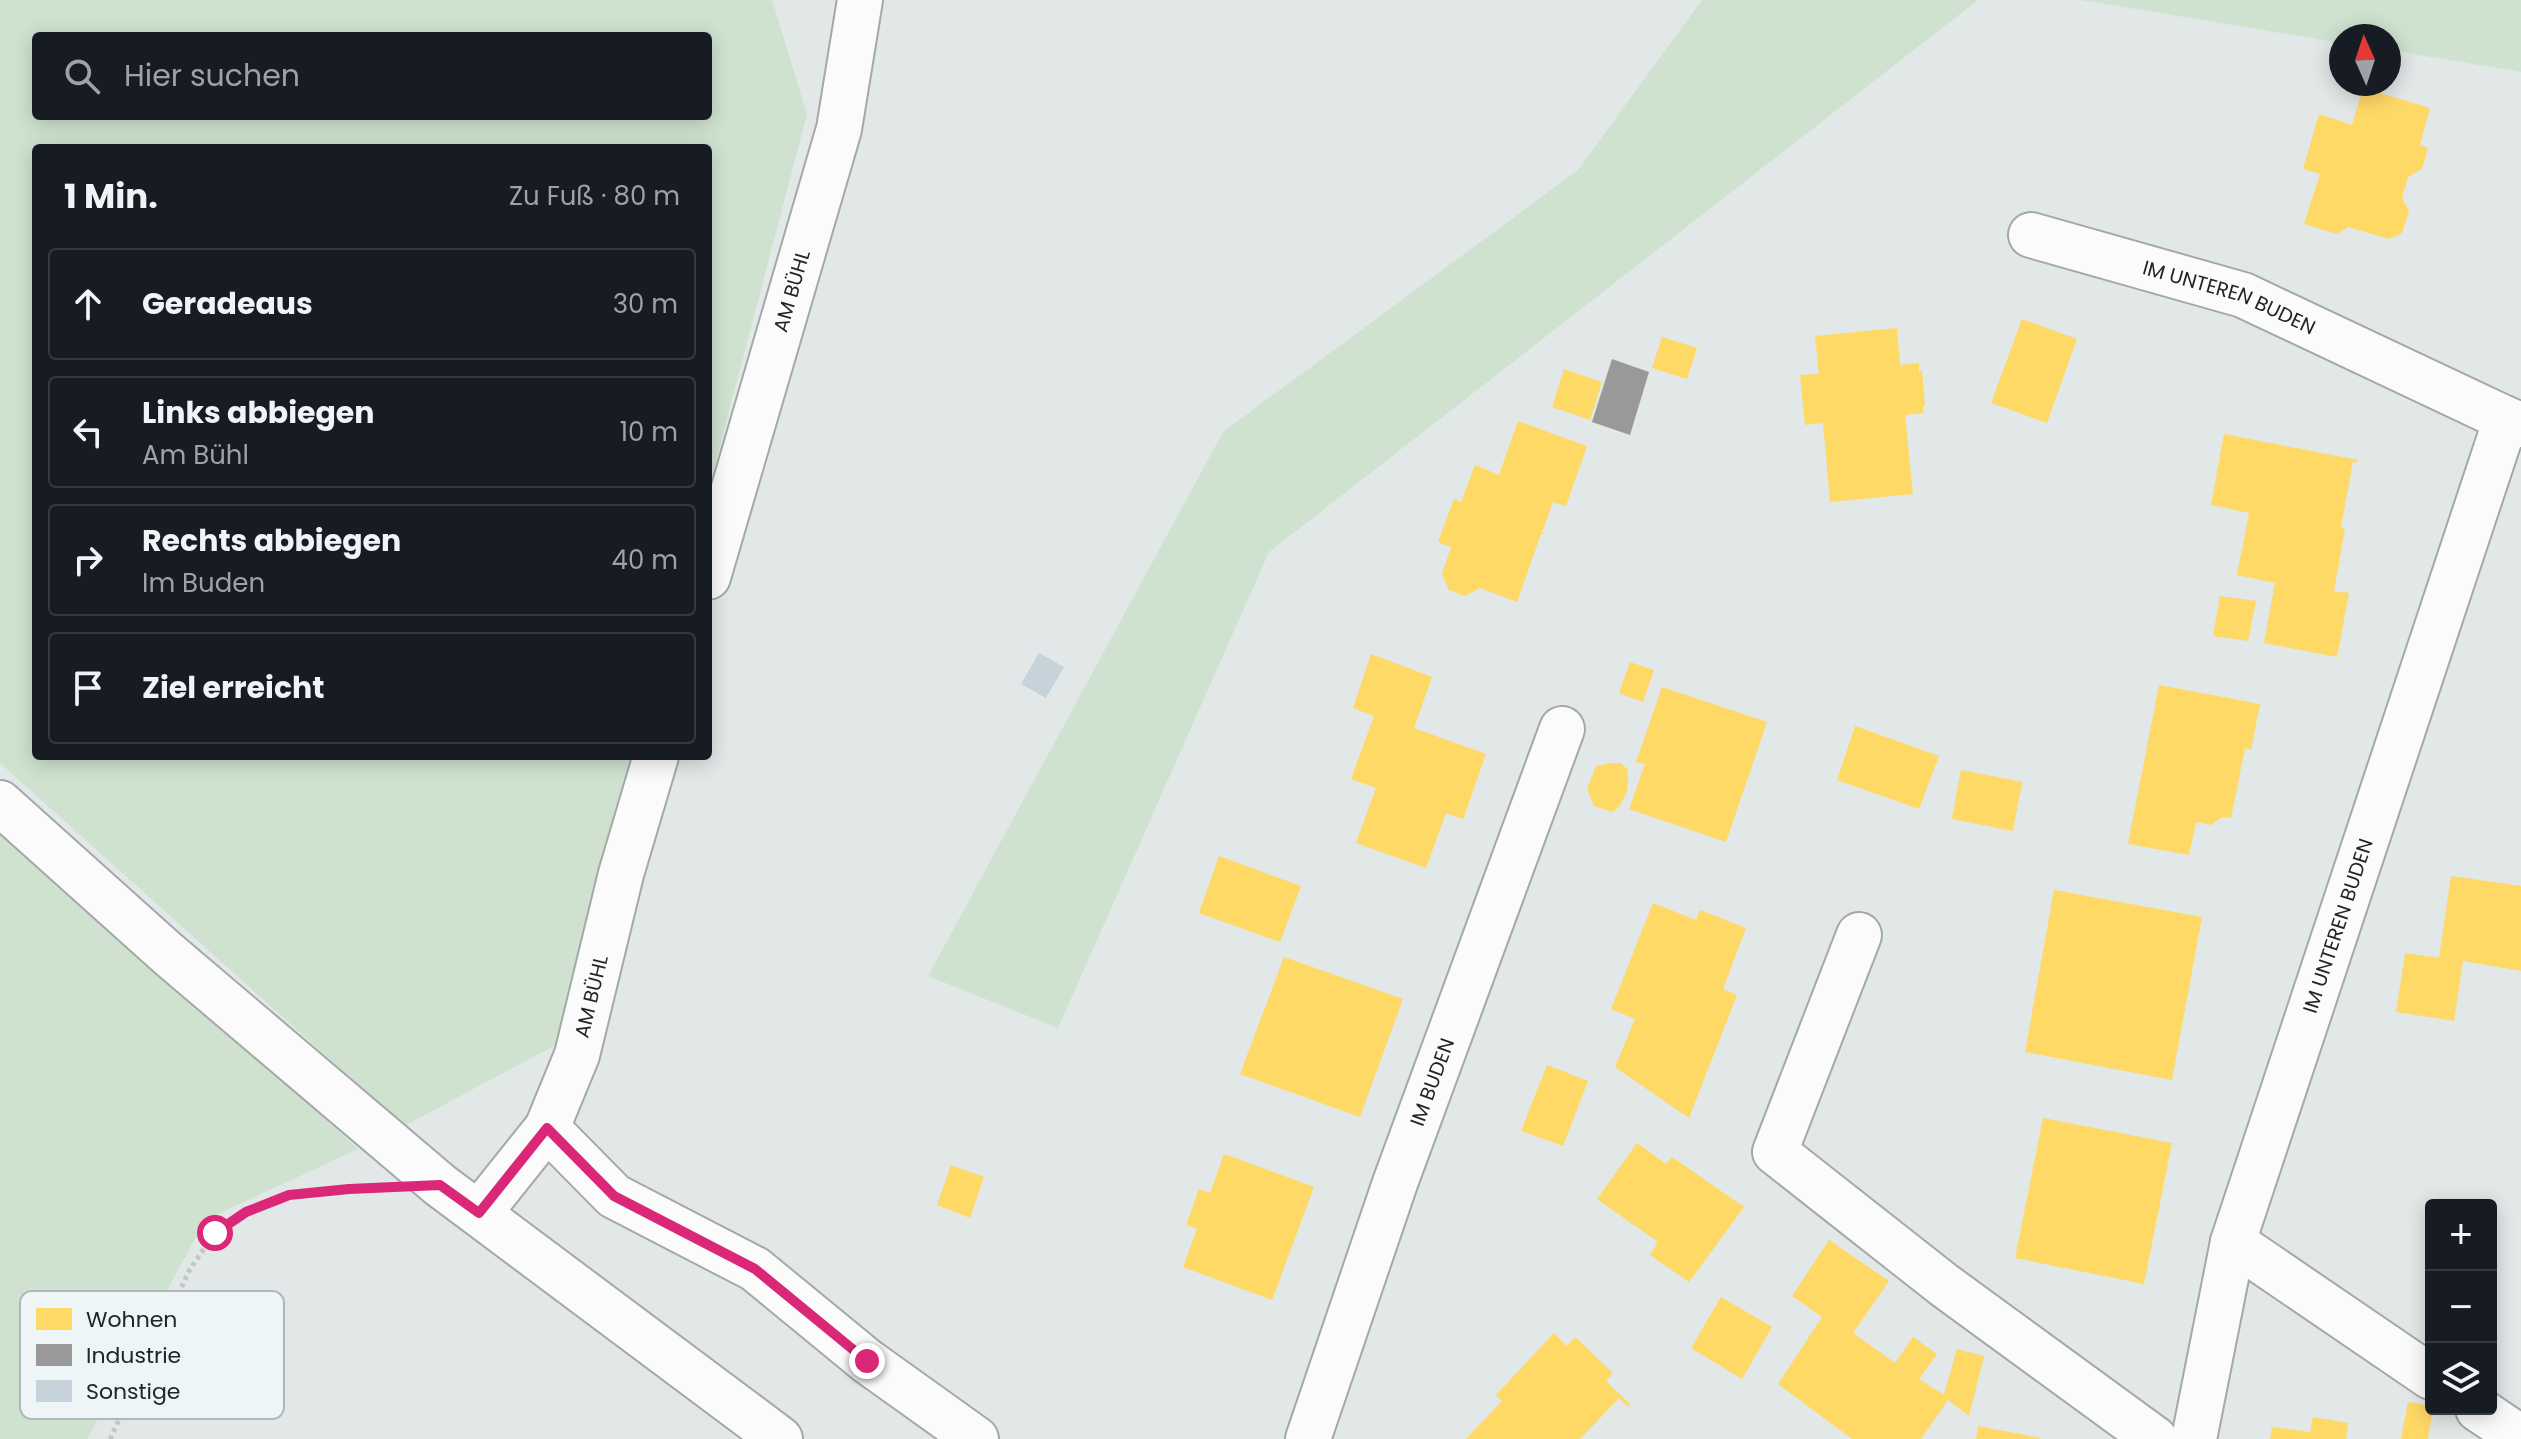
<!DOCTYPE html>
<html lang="de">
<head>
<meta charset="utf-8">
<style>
  :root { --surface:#171b24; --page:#242831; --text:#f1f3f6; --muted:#9ea1a6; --line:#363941 }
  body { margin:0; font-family:Poppins,sans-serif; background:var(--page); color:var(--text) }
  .controls { position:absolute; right:24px; bottom:24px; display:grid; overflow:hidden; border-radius:8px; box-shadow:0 4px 20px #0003 }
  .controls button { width:72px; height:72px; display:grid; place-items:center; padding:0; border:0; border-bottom:2px solid var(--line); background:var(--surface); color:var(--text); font:40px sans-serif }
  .compass { position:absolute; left:2329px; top:24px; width:72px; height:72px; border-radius:50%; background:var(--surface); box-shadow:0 4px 20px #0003; rotate:357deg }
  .stop { position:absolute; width:24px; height:24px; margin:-18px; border:6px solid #db2777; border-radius:50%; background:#fff }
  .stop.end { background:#db2777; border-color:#fff; box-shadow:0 2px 8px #0008 }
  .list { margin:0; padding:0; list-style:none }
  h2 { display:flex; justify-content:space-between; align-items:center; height:104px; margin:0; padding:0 32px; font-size:34px }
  h2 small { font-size:26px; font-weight:400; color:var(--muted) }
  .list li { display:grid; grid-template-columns:52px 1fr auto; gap:24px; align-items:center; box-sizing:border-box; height:112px; margin:0 16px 16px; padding:0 16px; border:2px solid var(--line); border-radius:8px }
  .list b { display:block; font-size:30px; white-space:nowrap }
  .list p { margin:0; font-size:26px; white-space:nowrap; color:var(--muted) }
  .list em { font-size:26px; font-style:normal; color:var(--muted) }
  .icon { flex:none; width:44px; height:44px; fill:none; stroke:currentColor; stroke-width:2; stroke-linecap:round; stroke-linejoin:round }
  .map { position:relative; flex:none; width:2521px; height:1439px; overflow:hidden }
  .search { position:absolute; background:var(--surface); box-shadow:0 4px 20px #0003; left:32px; top:32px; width:680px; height:88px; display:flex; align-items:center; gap:20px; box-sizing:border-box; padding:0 28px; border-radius:8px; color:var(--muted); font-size:30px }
  .panel { position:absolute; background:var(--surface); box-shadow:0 4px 20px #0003; left:32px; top:144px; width:680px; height:616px; border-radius:8px }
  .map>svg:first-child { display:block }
  .green { fill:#cfe2cf; fill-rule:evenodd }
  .homes { fill:#ffd966 }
  .industry { fill:#999 }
  .building { fill:#c7d3da }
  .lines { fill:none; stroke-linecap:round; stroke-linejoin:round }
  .minor-casing { stroke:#a5a8a8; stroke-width:48 }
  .tertiary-casing { stroke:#a5a8a8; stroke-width:48 }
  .path { stroke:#c5c6c6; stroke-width:5; stroke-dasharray:4 4; stroke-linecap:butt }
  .minor { stroke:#fbfbfb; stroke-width:44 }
  .tertiary { stroke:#fbfbfb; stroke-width:44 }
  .route { stroke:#db2777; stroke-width:10 }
  .labels { text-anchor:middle; stroke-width:8; stroke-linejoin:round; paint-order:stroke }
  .street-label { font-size:20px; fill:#222525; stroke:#edf5f6 }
  .key { fill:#edf5f6; stroke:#b0b7b7; stroke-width:2 }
  .key-label { font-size:22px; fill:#222525 }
</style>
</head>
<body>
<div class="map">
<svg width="2521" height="1439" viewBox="0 0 2521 1439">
  <rect width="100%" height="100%" fill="#e2e7e7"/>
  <g class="green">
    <path d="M 0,0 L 772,0 L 807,114 L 708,491 L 708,148 L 36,148 L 36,756 L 638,756 L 563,1041 L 404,1126 L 0,763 ZM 36,36 L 708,36 L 708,116 L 36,116 Z"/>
    <polygon points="1702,0 1978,0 1269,552 1058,1028 928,976 1223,432 1578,170"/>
    <polygon points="2081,0 2521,0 2521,72 2389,50 2389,36 2341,36 2341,43"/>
    <polygon points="0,822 358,1149 205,1220 87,1439 0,1439"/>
  </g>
  <g class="homes">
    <polygon points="2363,88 2430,108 2420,145 2428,148 2422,169 2408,177 2402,198 2409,211 2402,233 2389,239 2348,227 2337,234 2304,224 2320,174 2303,169 2319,114 2352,125"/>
    <polygon points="2022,319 2077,339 2047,423 1991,403"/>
    <polygon points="1897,328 1900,365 1919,363 1919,372 1922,370 1925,405 1923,406 1923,413 1905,415 1913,494 1830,502 1823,423 1805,425 1800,375 1819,374 1815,336"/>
    <polygon points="1662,337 1697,348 1687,379 1652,368"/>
    <polygon points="1564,369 1602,382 1590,420 1552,407"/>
    <polygon points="1518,421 1587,446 1566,506 1553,502 1542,532 1545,534 1541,534 1517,602 1480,588 1465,596 1449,590 1442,574 1451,547 1438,542 1454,499 1461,502 1475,465 1499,475"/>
    <polygon points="2224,434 2358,460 2357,463 2353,461 2341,528 2345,529 2334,591 2349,593 2337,657 2264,643 2275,583 2237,575 2249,513 2211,505"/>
    <polygon points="2220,596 2256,601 2248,641 2213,636"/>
    <polygon points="1371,654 1432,677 1414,728 1486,754 1463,819 1446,813 1426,868 1356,843 1376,788 1351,779 1374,716 1353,708"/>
    <polygon points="1630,662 1654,670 1643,702 1619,693"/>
    <polygon points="2159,685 2260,704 2251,750 2245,748 2231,818 2222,817 2211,825 2196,822 2189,855 2128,844"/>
    <polygon points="1662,687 1767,722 1726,842 1629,809 1645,764 1636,762"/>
    <polygon points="1855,726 1939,756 1919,809 1837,780"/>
    <polygon points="1611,763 1621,763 1627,769 1628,776 1627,791 1620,806 1612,812 1594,806 1587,789 1596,766"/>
    <polygon points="1961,770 2022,782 2013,831 1952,819"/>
    <polygon points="1219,856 1301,886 1280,942 1199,913"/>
    <polygon points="2451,876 2521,886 2521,971 2463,961 2454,1021 2396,1012 2405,953 2439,958"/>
    <polygon points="2054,890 2202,917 2172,1080 2025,1052"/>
    <polygon points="1653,903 1696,920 1700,910 1746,928 1723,989 1737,995 1689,1118 1615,1067 1635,1019 1611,1009"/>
    <polygon points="1284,957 1403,999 1360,1117 1240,1074"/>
    <polygon points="1547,1065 1588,1081 1563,1146 1521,1131"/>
    <polygon points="2043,1118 2172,1143 2144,1284 2015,1258"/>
    <polygon points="1637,1143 1666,1164 1672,1157 1744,1207 1689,1282 1650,1255 1658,1242 1597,1199"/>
    <polygon points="1224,1154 1314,1187 1272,1300 1183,1267 1197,1229 1186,1225 1199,1189 1210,1193"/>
    <polygon points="951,1165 984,1177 970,1218 937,1205"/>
    <polygon points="1829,1240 1889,1281 1853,1333 1895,1363 1913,1337 1937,1354 1919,1379 1944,1395 1957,1349 1984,1356 1969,1416 1948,1400 1921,1439 1852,1439 1778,1384 1822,1317 1792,1296"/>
    <polygon points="1721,1297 1772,1327 1742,1379 1691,1348"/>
    <polygon points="1554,1333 1567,1346 1575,1337 1613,1373 1606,1381 1630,1404 1628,1407 1619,1398 1580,1439 1466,1439 1502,1401 1496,1395"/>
    <polygon points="2408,1402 2431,1406 2433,1409 2428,1439 2401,1439"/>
    <polygon points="2313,1417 2348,1423 2346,1439 2270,1439 2272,1427 2310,1432"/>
    <polygon points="1978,1426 2040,1438 2040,1439 1976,1439"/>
  </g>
  <polygon class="industry" points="1612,359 1649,372 1630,435 1592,422"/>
  <polygon class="building" points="1039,653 1064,667 1046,698 1021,684"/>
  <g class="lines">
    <g class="minor-casing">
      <g id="minor">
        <path id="s1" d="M 2031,235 L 2243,295 L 2506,419"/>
        <path id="s2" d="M 708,577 L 839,129 L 860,0"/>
        <polyline points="1859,935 1775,1152 1944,1285 2155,1439"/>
        <polyline points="547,1128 614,1196 755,1269 867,1361 976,1439"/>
        <path id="s3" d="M 479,1213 L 547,1128 L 577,1055 L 621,874 L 656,756"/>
        <polyline points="2233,1242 2431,1377"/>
        <polyline points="2478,1409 2521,1438"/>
        <path id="s4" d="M 1308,1439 L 1395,1183 L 1562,729"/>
        <path id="s5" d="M 2194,1439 L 2233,1242 L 2506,419 L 2521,425"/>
      </g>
    </g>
    <g class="tertiary-casing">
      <polyline id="tertiary" points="0,803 167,953 440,1185 780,1439"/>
    </g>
    <polyline class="path" points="110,1439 190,1269 215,1233 246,1212 289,1195 356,1188"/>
    <use href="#minor" class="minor"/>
    <use href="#tertiary" class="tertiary"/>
  </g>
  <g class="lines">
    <polyline class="route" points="215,1233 246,1212 289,1195 349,1189 440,1185 479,1213 547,1128 614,1196 755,1269 867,1361"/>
  </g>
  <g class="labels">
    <g class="street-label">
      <text dy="7" stroke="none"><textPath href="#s2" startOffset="298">AM BÜHL</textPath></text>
      <text dy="7" stroke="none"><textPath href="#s1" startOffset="208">IM UNTEREN BUDEN</textPath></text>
      <text dy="7" stroke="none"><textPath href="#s5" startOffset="534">IM UNTEREN BUDEN</textPath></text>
      <text dy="7" stroke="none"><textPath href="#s3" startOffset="248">AM BÜHL</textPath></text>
      <text dy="7" stroke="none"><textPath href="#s4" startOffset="378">IM BUDEN</textPath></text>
    </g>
  </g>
  <rect x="20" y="1291" width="264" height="128" rx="12" class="key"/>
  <rect x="36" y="1308" width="36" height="22" fill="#ffd966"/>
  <rect x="36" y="1344" width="36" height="22" fill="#999"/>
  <rect x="36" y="1380" width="36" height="22" fill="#c7d3da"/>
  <g class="key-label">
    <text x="86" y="1327">Wohnen</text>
    <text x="86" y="1363">Industrie</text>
    <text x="86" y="1399">Sonstige</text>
  </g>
</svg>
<div class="controls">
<button>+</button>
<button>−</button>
<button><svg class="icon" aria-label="layers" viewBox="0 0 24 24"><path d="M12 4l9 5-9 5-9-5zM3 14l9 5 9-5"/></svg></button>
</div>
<svg class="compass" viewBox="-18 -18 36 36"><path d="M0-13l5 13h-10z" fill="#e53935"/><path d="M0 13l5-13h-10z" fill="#9ea1a6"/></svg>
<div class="stop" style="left:215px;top:1233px"></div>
<div class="stop end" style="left:867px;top:1361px"></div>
<div class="search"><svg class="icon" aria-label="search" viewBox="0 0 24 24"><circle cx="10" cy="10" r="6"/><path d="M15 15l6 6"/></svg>Hier suchen</div>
<section class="panel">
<h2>1 Min.<small>Zu Fuß · 80 m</small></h2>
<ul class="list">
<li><svg class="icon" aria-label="ahead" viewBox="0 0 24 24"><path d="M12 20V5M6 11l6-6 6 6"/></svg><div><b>Geradeaus</b></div><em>30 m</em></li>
<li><svg class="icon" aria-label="left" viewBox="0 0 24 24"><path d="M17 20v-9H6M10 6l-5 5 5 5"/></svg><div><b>Links abbiegen</b><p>Am Bühl</p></div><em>10 m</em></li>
<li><svg class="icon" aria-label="right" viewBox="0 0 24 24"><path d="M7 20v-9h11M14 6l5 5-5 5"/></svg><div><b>Rechts abbiegen</b><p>Im Buden</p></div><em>40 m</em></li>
<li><svg class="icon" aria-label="arrive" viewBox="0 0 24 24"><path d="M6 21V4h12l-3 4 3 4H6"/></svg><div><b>Ziel erreicht</b></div></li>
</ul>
</section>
</div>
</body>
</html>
